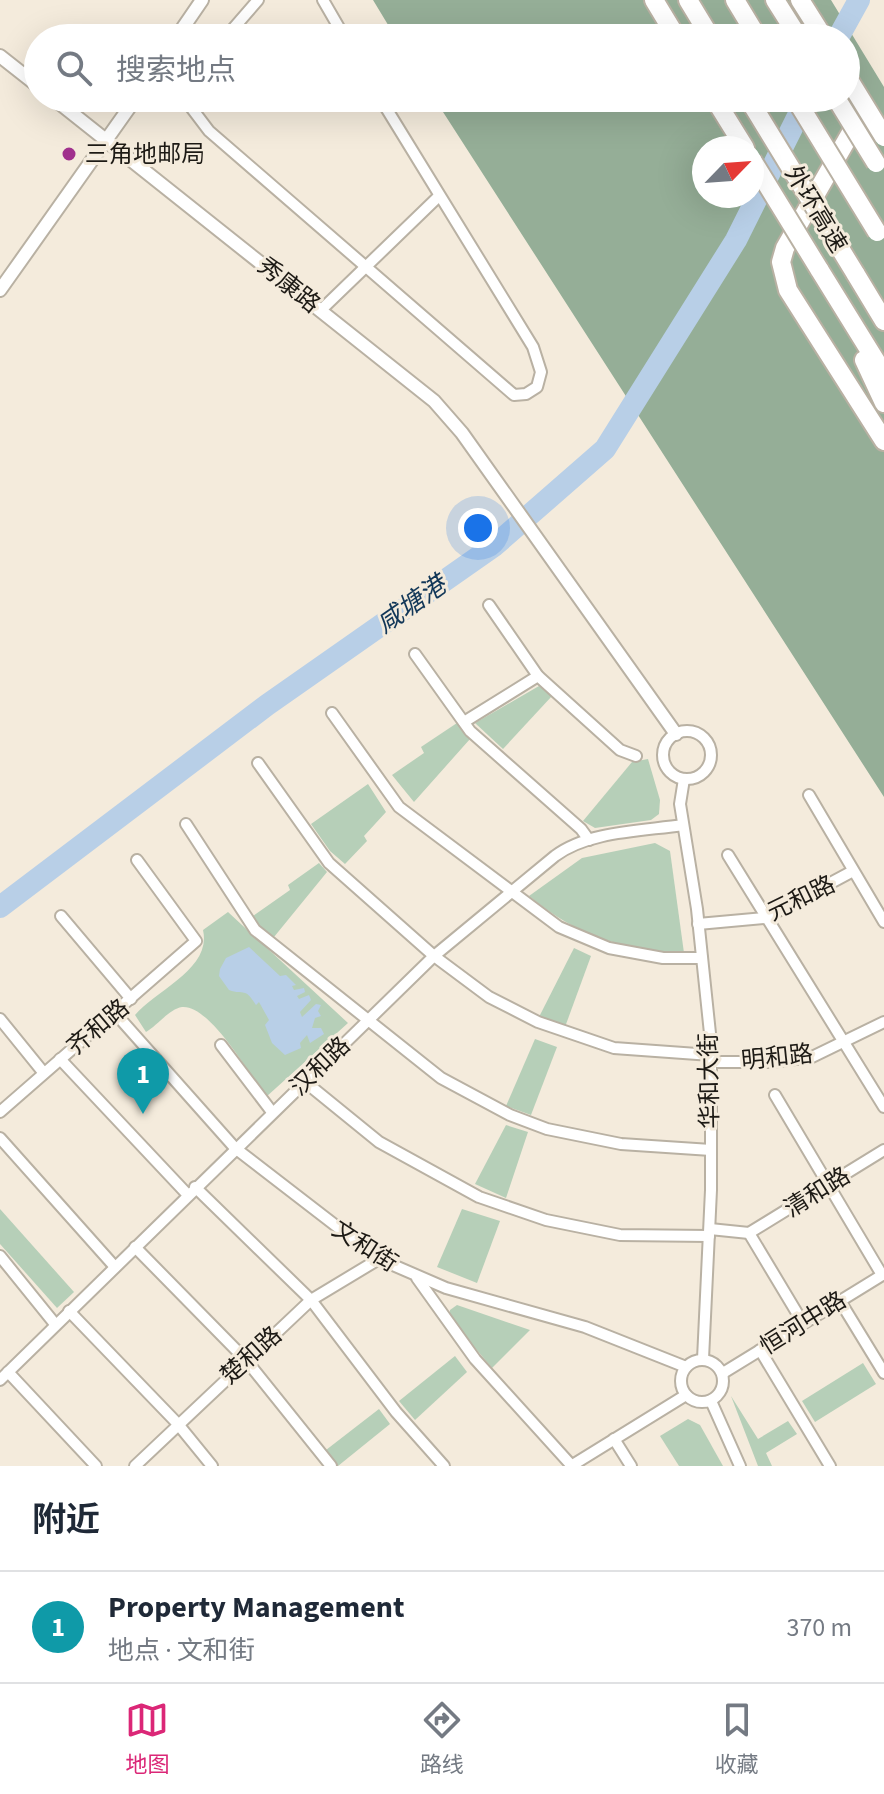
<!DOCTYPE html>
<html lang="zh">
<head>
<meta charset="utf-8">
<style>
  :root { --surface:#fff; --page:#f2f2f3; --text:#1f2937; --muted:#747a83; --line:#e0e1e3; --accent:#db2777 }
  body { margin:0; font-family:"Source Sans 3","Noto Sans SC",sans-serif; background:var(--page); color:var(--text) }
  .compass { position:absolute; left:692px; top:136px; width:72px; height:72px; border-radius:50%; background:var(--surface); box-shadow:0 8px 32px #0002; rotate:65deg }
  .you { position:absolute; left:478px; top:528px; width:28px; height:28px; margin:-20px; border:6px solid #fff; border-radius:50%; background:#1a73e8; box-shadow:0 0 0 12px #1a73e833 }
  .badge { display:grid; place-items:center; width:52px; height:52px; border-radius:50%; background:var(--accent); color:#fff; font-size:26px; font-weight:700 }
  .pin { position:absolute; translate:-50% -66px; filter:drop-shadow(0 2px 4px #0008) }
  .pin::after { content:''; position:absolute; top:42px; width:28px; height:24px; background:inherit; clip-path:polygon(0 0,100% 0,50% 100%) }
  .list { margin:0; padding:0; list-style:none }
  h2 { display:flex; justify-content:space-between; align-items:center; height:104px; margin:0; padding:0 32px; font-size:34px }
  h2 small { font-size:26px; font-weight:400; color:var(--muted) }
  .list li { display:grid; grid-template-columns:52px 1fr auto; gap:24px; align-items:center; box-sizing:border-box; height:112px; padding:0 32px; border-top:2px solid var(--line) }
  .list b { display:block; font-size:30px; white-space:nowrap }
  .list p { margin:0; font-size:26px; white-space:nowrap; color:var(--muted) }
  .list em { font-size:26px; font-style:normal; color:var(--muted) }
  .icon { flex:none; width:44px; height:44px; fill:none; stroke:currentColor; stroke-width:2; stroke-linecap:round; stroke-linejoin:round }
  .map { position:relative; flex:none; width:884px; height:1466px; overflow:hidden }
  .search { position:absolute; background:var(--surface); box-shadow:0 8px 32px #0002; left:24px; right:24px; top:24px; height:88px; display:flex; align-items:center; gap:20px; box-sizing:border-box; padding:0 28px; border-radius:44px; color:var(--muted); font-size:30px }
  .sheet { height:216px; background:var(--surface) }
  nav { display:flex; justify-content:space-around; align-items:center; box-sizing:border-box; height:112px; border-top:2px solid var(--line); background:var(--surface); font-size:22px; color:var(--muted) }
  nav a { display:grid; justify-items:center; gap:4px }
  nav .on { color:var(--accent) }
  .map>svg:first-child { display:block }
  .green { fill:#b6cfb8 }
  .forest { fill:#95ae97; fill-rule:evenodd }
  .water { fill:#b8cfe7 }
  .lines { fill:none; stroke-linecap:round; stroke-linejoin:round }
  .river { stroke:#b8cfe7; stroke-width:22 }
  .minor-casing { stroke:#b9b1a3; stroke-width:14 }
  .tertiary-casing { stroke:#b9b1a3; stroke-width:16 }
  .motorway-casing { stroke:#b9b1a3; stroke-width:22 }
  .minor { stroke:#fff; stroke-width:10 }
  .tertiary { stroke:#fff; stroke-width:12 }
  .motorway { stroke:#fff; stroke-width:18 }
  .motorway-bridge-casing { stroke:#b9b1a3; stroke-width:22; stroke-linecap:butt }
  .motorway-bridge { stroke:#fff; stroke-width:18 }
  .poi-dot { fill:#a0308d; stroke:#f4ebdc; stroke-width:3 }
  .labels { text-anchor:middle; stroke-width:6; stroke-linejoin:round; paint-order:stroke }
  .poi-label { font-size:24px; fill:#1d1a15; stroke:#f4ebdc; text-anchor:start }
  .street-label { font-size:24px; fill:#1d1a15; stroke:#f4ebdc }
  .water-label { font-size:26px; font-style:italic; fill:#123758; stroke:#f4ebdc }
</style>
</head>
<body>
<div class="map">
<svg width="884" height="1466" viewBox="0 0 884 1466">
  <rect width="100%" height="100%" fill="#f4ebdc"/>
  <g class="green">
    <polygon points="539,686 552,696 503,749 475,723"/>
    <polygon points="457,723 470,739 414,802 392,775 424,753 421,747"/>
    <polygon points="648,759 660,800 659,814 651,820 595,828 583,821 632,762"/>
    <polygon points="368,784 386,812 364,836 367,841 345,864 330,851 311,824"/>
    <path d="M 655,843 L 670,851 L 684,953 C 621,949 579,937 529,896 L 582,858 Z"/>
    <polygon points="319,863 327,872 274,937 259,926 253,916 290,890 288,885"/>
    <path d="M 228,912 L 348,1023 L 266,1097 C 251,1077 210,1004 182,1007 C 169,1009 157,1026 146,1032 L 135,1015 C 156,990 212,969 203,930 Z"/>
    <polygon points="574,948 591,956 565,1027 539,1017"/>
    <polygon points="535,1039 557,1047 531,1115 506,1106"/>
    <polygon points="506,1125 528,1132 506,1198 475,1184"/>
    <polygon points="0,1209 74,1292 57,1308 0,1244"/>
    <polygon points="462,1209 500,1221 477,1283 437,1267"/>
    <polygon points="457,1305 530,1330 492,1368 449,1317 450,1310"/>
    <polygon points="455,1356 467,1372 415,1420 399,1401"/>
    <polygon points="863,1363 876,1384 815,1422 802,1401"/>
    <polygon points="731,1396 758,1439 788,1421 797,1434 766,1453 772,1466 758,1466"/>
    <polygon points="379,1409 390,1424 338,1466 326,1450"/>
    <polygon points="688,1419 700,1425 723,1466 679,1466 660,1436"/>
  </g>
  <path class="forest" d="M 373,0 L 831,0 L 884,87 L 884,797 L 434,98 L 846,98 L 846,38 L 396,38 ZM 704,148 L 752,148 L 752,196 L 704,196 Z"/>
  <path class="water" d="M 249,947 L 280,976 L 286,975 L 296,985 L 292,986 L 294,990 L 304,988 L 305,992 L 297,996 L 299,999 L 309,995 L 311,1000 L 300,1012 L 302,1017 L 316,1004 L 321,1005 L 318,1011 L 321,1016 L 315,1018 L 312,1028 L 321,1028 L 324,1034 L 310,1043 L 307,1035 L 300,1043 L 301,1048 L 285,1055 L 272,1043 L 265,1025 L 269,1020 L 259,1002 L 256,1005 C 244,986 245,996 229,990 L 219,976 L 220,969 L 226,958 Z"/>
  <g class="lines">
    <g class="river">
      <polyline points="838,38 859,0"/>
      <polyline points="0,907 267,705 494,546 605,449 736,240 807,98"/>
    </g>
    <g class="minor-casing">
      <g id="minor">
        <polyline points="323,0 345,38"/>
        <polyline points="225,38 258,0"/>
        <polyline points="190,98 187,102 209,131 514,395 526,394 537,387 541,372 533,347 380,98"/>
        <polyline points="320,311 438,197"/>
        <polyline points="489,605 538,676 620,750 636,756"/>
        <polyline points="415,654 470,731 581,829 589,840"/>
        <polyline points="332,713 399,807 559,927 609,948 663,958 702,958"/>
        <polyline points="464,722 538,676"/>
        <circle cx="687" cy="755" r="24"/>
        <polyline points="258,763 329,863 434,956 489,997 538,1022 614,1048 711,1055"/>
        <polyline points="684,779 680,804 697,909 711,1043 711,1190 703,1359"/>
        <polyline points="809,795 884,922"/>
        <polyline points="186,824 255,930 441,1078 510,1115 547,1129 621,1144 711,1150"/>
        <polyline points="728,855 884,1107"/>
        <polyline points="61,916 131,999"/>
        <polyline points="698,924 765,918 853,871"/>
        <polyline points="115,1013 235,1148 379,1259 446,1288 585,1327 686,1367"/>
        <polyline points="0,1019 43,1072"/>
        <polyline points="221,1045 272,1112"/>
        <polyline points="60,1059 188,1195"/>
        <polyline points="711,1062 771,1062 812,1057 884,1022"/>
        <polyline points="304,1081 379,1142 479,1197 546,1220 620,1235 709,1236"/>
        <polyline points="775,1095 882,1275"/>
        <polyline points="0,1112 196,941 137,860"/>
        <polyline points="0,1138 115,1267"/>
        <polyline points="195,1187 311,1300 396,1412 444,1466"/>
        <polyline points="710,1229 749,1233"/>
        <polyline points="749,1233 884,1150"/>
        <polyline points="749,1233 803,1323"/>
        <polyline points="135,1247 246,1360 331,1466"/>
        <polyline points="0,1256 55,1324"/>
        <polyline points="417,1278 475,1359 572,1466"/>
        <polyline points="840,1301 884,1373"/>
        <polyline points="69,1311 177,1423 212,1466"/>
        <polyline points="760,1350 830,1466"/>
        <circle cx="702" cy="1381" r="21"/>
        <polyline points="8,1372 96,1466"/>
        <polyline points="723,1373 884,1274"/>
        <path d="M 0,1380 L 434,956 L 555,856 C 588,831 643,831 683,825"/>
        <polyline points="711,1401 740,1466"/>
        <polyline points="614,1439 631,1466"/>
        <polyline points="135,1466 311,1300 379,1259"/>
        <polyline points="571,1466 686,1395"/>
      </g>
    </g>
    <g class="tertiary-casing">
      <g id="tertiary">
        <polyline points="176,38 202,0"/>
        <polyline points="0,56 38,86"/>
        <polyline points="53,98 434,401 462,433 676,734"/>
        <polyline points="0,290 136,98"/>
      </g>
    </g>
    <g class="motorway-casing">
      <g id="motorway">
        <polyline points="654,0 677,38"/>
        <polyline points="688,0 711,38"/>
        <polyline points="735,0 758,38"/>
        <polyline points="775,0 799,38"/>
        <polyline points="800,0 824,38"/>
        <polyline points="714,98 745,148"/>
        <polyline points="866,121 853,129 785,248 781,262 788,290 884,441"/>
        <polyline points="819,269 884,374"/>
        <polyline points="855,273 884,321"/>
        <polyline points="864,360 884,403"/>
      </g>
    </g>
    <use href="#minor" class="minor"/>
    <use href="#tertiary" class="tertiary"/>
    <use href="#motorway" class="motorway"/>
    <g class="motorway-bridge-casing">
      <g id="motorway-bridge">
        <polyline points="846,75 884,137"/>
        <polyline points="748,98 855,273"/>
        <polyline points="795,98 877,232"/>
        <polyline points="836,98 876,163"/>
        <polyline points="752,160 819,269"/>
      </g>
    </g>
    <use href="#motorway-bridge" class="motorway-bridge"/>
  </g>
  <circle class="poi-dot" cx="69" cy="154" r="8"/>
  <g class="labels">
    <g class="poi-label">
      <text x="85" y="162">三角地邮局</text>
    </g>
    <g class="street-label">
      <text transform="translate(816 209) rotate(59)" y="8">外环高速</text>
      <text transform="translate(289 285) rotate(39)" y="8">秀康路</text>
      <text transform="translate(801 898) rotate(-26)" y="8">元和路</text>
      <text transform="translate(98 1027) rotate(-40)" y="8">齐和路</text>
      <text transform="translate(777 1057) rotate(-6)" y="8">明和路</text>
      <text transform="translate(320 1066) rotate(-44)" y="8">汉和路</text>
      <text transform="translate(709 1081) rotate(-91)" y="8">华和大街</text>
      <text transform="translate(817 1192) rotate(-32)" y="8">清和路</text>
      <text transform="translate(365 1246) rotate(33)" y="8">文和街</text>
      <text transform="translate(803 1323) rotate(-32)" y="8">恒河中路</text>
      <text transform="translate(251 1355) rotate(-42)" y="8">楚和路</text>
    </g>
    <g class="water-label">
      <text transform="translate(411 604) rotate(-35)" y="9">咸塘港</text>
    </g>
  </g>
</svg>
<svg class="compass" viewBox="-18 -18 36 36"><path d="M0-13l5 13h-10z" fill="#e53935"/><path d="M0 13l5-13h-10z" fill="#747a83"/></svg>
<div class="you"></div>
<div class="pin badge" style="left:143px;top:1114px;background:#0f9aa8">1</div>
<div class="search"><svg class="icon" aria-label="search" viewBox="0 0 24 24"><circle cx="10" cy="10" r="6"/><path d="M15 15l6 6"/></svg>搜索地点</div>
</div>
<section class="sheet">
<h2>附近<small></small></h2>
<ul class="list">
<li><span class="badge" style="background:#0f9aa8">1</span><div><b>Property Management</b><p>地点 · 文和街</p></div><em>370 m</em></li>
</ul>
</section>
<nav>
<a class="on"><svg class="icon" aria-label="map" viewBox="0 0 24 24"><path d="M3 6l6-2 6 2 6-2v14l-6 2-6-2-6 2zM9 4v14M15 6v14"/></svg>地图</a>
<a><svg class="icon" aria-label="directions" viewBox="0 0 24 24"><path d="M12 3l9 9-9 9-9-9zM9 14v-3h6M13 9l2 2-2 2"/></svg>路线</a>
<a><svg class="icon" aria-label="saved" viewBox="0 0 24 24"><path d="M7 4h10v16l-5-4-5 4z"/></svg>收藏</a>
</nav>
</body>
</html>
